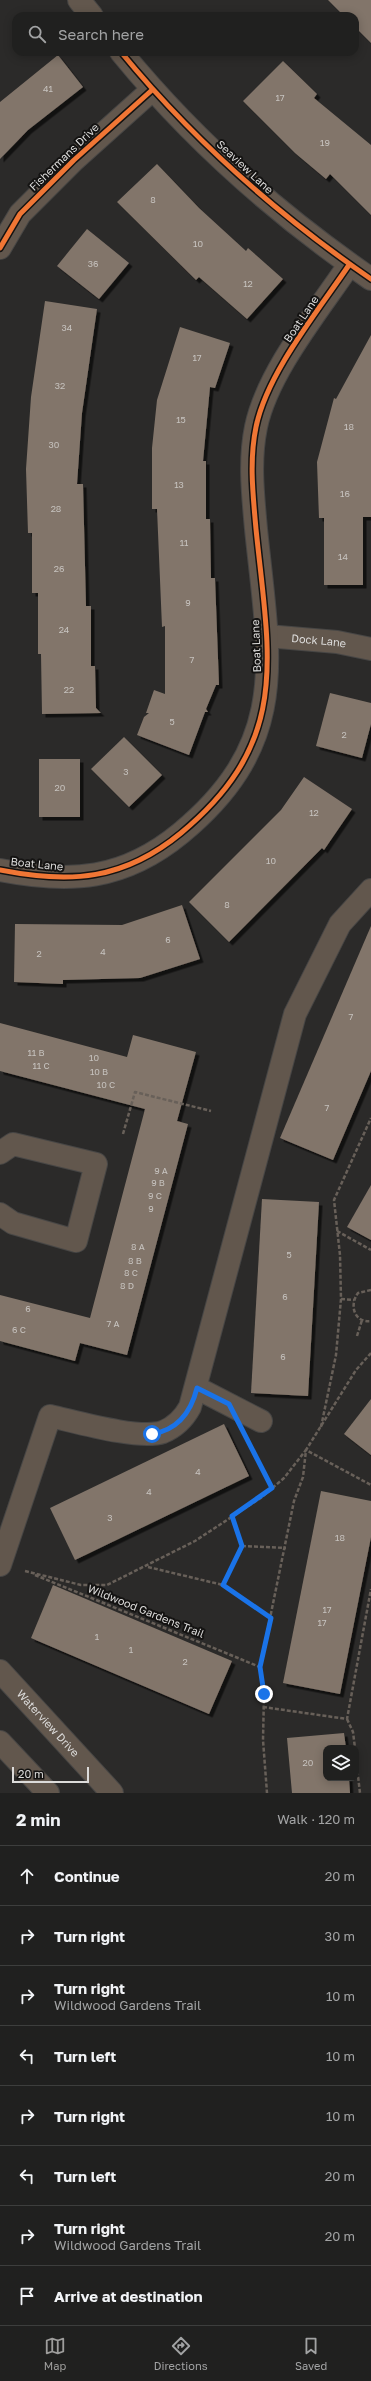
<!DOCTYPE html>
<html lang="en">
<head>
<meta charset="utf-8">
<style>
  :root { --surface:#20201f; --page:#282828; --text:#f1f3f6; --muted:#a2a3a4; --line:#3d3e3d; --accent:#9e9d9c }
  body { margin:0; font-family:"Golos Text",sans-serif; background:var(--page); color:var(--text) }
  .controls { position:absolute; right:12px; bottom:12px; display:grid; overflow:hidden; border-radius:8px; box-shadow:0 2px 10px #0003 }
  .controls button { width:36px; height:36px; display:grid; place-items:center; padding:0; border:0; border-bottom:1px solid var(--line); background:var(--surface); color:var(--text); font:20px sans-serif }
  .scale { position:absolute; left:12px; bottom:10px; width:77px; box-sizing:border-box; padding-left:4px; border:2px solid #dcdbda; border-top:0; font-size:11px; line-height:14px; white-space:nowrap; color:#dcdbda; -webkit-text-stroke:3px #141312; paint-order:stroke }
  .stop { position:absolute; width:12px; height:12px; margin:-9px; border:3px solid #1a73e8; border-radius:50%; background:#fff }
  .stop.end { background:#1a73e8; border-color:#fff; box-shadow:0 1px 4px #0008 }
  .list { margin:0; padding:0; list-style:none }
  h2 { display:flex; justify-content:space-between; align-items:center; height:52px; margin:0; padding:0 16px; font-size:17px }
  h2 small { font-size:13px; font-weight:400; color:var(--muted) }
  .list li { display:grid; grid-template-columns:26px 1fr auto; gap:12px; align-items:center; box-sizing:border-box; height:60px; padding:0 16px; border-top:1px solid var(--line) }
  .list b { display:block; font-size:15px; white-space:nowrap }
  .list p { margin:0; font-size:13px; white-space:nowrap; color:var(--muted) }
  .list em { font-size:13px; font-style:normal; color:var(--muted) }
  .icon { flex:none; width:22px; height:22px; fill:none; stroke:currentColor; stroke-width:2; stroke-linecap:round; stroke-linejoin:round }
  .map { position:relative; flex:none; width:371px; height:1793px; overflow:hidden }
  .search { position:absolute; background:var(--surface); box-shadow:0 2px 10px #0003; left:12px; right:12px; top:12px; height:44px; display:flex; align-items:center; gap:10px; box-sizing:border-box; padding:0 14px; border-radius:12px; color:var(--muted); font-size:15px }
  .sheet { height:532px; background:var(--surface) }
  nav { display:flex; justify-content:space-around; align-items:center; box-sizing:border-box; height:56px; border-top:1px solid var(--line); background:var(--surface); font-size:11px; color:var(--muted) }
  nav a { display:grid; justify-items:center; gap:2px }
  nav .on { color:var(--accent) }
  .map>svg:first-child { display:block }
  .building { fill:#82756a; filter:url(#shadow) }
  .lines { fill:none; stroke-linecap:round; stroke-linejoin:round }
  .minor-casing { stroke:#474645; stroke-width:24 }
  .path { stroke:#686059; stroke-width:2.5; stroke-dasharray:4 2; stroke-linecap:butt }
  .minor { stroke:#62574d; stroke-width:22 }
  .cycleway-casing { stroke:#141312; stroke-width:8 }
  .cycleway { stroke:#f07635; stroke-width:5 }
  .route { stroke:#1a73e8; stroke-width:5 }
  .labels { text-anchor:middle; stroke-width:4; stroke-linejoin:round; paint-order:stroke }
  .number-label { font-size:9px; fill:#c6c2be }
  .street-label { font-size:11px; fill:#dcdbda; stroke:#141312 }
</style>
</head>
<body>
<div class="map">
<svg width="371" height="1793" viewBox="0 0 371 1793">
  <defs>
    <filter id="shadow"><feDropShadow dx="3.5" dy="3.5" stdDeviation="0" flood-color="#0009"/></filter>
  </defs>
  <rect width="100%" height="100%" fill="#2b2a29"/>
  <g class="building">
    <polygon points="328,0 371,0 371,43 355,27 355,16 344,16"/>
    <polygon points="58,55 83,87 28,130 0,159 0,102"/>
    <polygon points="283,61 317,94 314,98 371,145 371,215 330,174 326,179 295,153 243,101"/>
    <polygon points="157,164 199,208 246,251 248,248 283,279 247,319 199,277 196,280 117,202"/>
    <polygon points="87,229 129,263 99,299 57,266"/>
    <polygon points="45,301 97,309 82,413 77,484 83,484 86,606 91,606 91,666 95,666 96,708 101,713 42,714 41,654 38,654 38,593 32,593 32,533 28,533 26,469 31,397"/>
    <polygon points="180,327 230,343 215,388 210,387 203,461 206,461 206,519 210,519 211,578 215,578 219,685 216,685 206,709 208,712 205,712 189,755 137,735 144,717 149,713 146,713 154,690 165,694 165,626 162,627 157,509 152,509 152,448 157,400"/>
    <polygon points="371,335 371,517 363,517 363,585 324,585 324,518 319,518 317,462 334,398 336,399"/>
    <polygon points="330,693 371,703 371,724 362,758 316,746"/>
    <polygon points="124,737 162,775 129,807 91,769"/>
    <rect x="39" y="759" width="41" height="58"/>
    <polygon points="304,777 352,809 324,850 322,848 229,942 189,902 281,810"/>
    <polygon points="182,905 200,959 140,978 63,980 63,984 14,982 15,924 122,925"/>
    <polygon points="371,926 371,1071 333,1160 280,1138"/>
    <polygon points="0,1023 127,1057 133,1035 196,1052 177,1121 188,1124 127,1355 80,1343 75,1361 0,1341 0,1295 90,1318 145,1109 0,1071"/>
    <polygon points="371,1185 371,1240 347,1227"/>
    <polygon points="262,1199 319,1202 308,1396 251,1393"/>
    <polygon points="371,1399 371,1455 344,1434"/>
    <polygon points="224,1424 249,1476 75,1560 50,1508"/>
    <polygon points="321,1491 371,1501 371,1537 340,1694 283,1683"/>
    <polygon points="53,1585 232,1661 209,1714 31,1638"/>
    <polygon points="344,1733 346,1748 326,1748 326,1778 349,1778 350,1793 292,1793 287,1738"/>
  </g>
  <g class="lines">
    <g class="minor-casing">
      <g id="minor">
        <polyline points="79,0 92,16"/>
        <path d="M 121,52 C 193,140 278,215 371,279"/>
        <polyline points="0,248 20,214 74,160 152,90"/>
        <path id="s1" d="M 267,636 L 337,642 L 371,649"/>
        <path d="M 0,870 C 71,884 124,880 181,833 C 292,741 269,657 256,529 C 253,495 249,461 256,427 C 267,373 318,311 349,265"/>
        <polyline points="0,1153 13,1144 96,1164 76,1241 13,1223 0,1214"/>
        <polyline points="197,1388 261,1421"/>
        <path d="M 0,1565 L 50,1416 C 77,1422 139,1440 163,1432 C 175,1427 184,1418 190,1407 L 295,1014 L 340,924 L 371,890"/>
        <path id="s2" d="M 0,1671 L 112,1793"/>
        <polyline points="0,1742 48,1793"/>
      </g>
    </g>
    <g class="path">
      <polyline points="123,1134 135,1092 211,1111"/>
      <polyline points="337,1231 371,1250"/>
      <path d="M 371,1290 L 358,1293 C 349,1305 354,1323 371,1321"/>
      <polyline points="341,1299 354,1300"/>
      <polyline points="357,1336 362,1320"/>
      <polyline points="371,1353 356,1370 306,1450 371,1485"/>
      <polyline points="321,1427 336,1355 341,1299 340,1255 334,1200 371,1118"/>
      <polyline points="249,1444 272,1488"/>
      <polyline points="232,1517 243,1546 286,1548"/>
      <polyline points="148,1567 223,1585 271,1618"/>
      <polyline points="25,1571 81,1585 107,1585 195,1541 262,1497 284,1478 306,1450 303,1477 294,1501 260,1667"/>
      <polyline points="35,1575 260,1667 264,1694 263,1740 267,1793"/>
      <polyline points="223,1585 243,1546"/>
      <polyline points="263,1707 347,1719 371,1589"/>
      <polyline points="347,1719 353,1732 355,1748"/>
      <polyline points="356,1759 360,1793"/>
    </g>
    <use href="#minor" class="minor"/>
    <g class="cycleway-casing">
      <g id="cycleway">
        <path d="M 121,52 C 193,140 278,215 371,279"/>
        <polyline points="0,248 20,214 74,160 152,90"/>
        <path d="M 0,870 C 71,884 124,880 181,833 C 292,741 269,657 256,529 C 253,495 249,461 256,427 C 267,373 318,311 349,265"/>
      </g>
    </g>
    <use href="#cycleway" class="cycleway"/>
  </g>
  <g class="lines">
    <path class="route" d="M 152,1434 C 178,1430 191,1412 197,1388 L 229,1404 L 272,1488 L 232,1516 L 242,1546 L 223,1585 L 271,1618 L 260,1667 L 264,1694"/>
  </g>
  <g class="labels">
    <g class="number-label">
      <text x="48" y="92">41</text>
      <text x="280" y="101">17</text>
      <text x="325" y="146">19</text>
      <text x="153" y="203">8</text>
      <text x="198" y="247">10</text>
      <text x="93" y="267">36</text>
      <text x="248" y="287">12</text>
      <text x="67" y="331">34</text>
      <text x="197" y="361">17</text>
      <text x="60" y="389">32</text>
      <text x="181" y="423">15</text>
      <text x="349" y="430">18</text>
      <text x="54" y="448">30</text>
      <text x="179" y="488">13</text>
      <text x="345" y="497">16</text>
      <text x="56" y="512">28</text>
      <text x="184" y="546">11</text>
      <text x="343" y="560">14</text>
      <text x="59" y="572">26</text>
      <text x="188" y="606">9</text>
      <text x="64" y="633">24</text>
      <text x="192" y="663">7</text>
      <text x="69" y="693">22</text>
      <text x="172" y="725">5</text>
      <text x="344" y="738">2</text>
      <text x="126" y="775">3</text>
      <text x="60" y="791">20</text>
      <text x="314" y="816">12</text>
      <text x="271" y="864">10</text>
      <text x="227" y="908">8</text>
      <text x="168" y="943">6</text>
      <text x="103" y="955">4</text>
      <text x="39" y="957">2</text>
      <text x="351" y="1020">7</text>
      <text x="36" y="1056">11 B</text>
      <text x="94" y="1061">10</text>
      <text x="41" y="1069">11 C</text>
      <text x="99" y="1075">10 B</text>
      <text x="106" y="1088">10 C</text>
      <text x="327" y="1111">7</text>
      <text x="161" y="1174">9 A</text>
      <text x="158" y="1186">9 B</text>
      <text x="155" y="1199">9 C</text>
      <text x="151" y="1212">9</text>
      <text x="138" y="1250">8 A</text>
      <text x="289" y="1258">5</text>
      <text x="135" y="1264">8 B</text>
      <text x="131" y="1276">8 C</text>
      <text x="127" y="1289">8 D</text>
      <text x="285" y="1300">6</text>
      <text x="28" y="1312">6</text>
      <text x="113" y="1327">7 A</text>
      <text x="19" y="1333">6 C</text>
      <text x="283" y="1360">6</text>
      <text x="198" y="1475">4</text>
      <text x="149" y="1495">4</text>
      <text x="110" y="1521">3</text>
      <text x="340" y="1541">18</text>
      <text x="327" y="1613">17</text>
      <text x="322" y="1626">17</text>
      <text x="97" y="1640">1</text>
      <text x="131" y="1653">1</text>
      <text x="185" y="1665">2</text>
      <text x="308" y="1766">20</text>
    </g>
    <g class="street-label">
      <text transform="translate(64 157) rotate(-44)" y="4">Fishermans Drive</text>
      <text transform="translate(245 167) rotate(43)" y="4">Seaview Lane</text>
      <text transform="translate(301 319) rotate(-56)" y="4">Boat Lane</text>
      <text dy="4" stroke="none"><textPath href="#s1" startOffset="52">Dock Lane</textPath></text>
      <text transform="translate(256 646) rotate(-92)" y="4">Boat Lane</text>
      <text transform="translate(37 864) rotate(6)" y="4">Boat Lane</text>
      <text transform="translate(146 1611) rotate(22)" y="4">Wildwood Gardens Trail</text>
      <text dy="4" stroke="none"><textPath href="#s2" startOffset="71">Waterview Drive</textPath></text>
    </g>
  </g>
</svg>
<div class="controls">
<button><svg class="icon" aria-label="layers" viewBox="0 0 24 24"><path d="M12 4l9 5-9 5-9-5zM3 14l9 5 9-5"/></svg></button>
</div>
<div class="scale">20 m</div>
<div class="stop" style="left:152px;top:1434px"></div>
<div class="stop end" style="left:264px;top:1694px"></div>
<div class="search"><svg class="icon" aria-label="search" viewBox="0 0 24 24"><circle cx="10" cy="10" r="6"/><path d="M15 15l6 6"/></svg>Search here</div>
</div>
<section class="sheet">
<h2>2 min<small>Walk · 120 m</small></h2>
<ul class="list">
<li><svg class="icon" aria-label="ahead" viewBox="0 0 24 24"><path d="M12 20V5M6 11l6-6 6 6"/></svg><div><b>Continue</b></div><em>20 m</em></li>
<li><svg class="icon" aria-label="right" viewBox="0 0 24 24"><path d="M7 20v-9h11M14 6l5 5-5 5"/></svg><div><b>Turn right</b></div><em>30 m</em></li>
<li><svg class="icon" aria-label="right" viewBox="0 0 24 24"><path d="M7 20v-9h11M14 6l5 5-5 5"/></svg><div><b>Turn right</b><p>Wildwood Gardens Trail</p></div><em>10 m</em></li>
<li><svg class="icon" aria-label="left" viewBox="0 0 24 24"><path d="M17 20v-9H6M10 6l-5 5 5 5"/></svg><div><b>Turn left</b></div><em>10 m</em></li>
<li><svg class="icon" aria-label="right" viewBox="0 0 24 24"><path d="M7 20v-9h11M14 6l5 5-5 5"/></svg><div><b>Turn right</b></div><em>10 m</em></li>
<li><svg class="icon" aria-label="left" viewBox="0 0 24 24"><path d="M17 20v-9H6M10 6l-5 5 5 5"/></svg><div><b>Turn left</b></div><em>20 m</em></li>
<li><svg class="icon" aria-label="right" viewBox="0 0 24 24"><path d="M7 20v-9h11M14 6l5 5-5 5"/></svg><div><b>Turn right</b><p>Wildwood Gardens Trail</p></div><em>20 m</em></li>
<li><svg class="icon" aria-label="arrive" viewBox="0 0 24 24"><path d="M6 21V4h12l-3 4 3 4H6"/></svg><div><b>Arrive at destination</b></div></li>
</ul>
</section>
<nav>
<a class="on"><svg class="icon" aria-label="map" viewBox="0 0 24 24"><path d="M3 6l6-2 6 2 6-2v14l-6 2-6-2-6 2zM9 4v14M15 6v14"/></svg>Map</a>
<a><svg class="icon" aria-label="directions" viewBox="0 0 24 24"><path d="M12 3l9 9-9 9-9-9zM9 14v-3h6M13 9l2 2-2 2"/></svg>Directions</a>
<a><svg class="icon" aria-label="saved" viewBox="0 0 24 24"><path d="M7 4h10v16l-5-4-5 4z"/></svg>Saved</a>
</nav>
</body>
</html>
